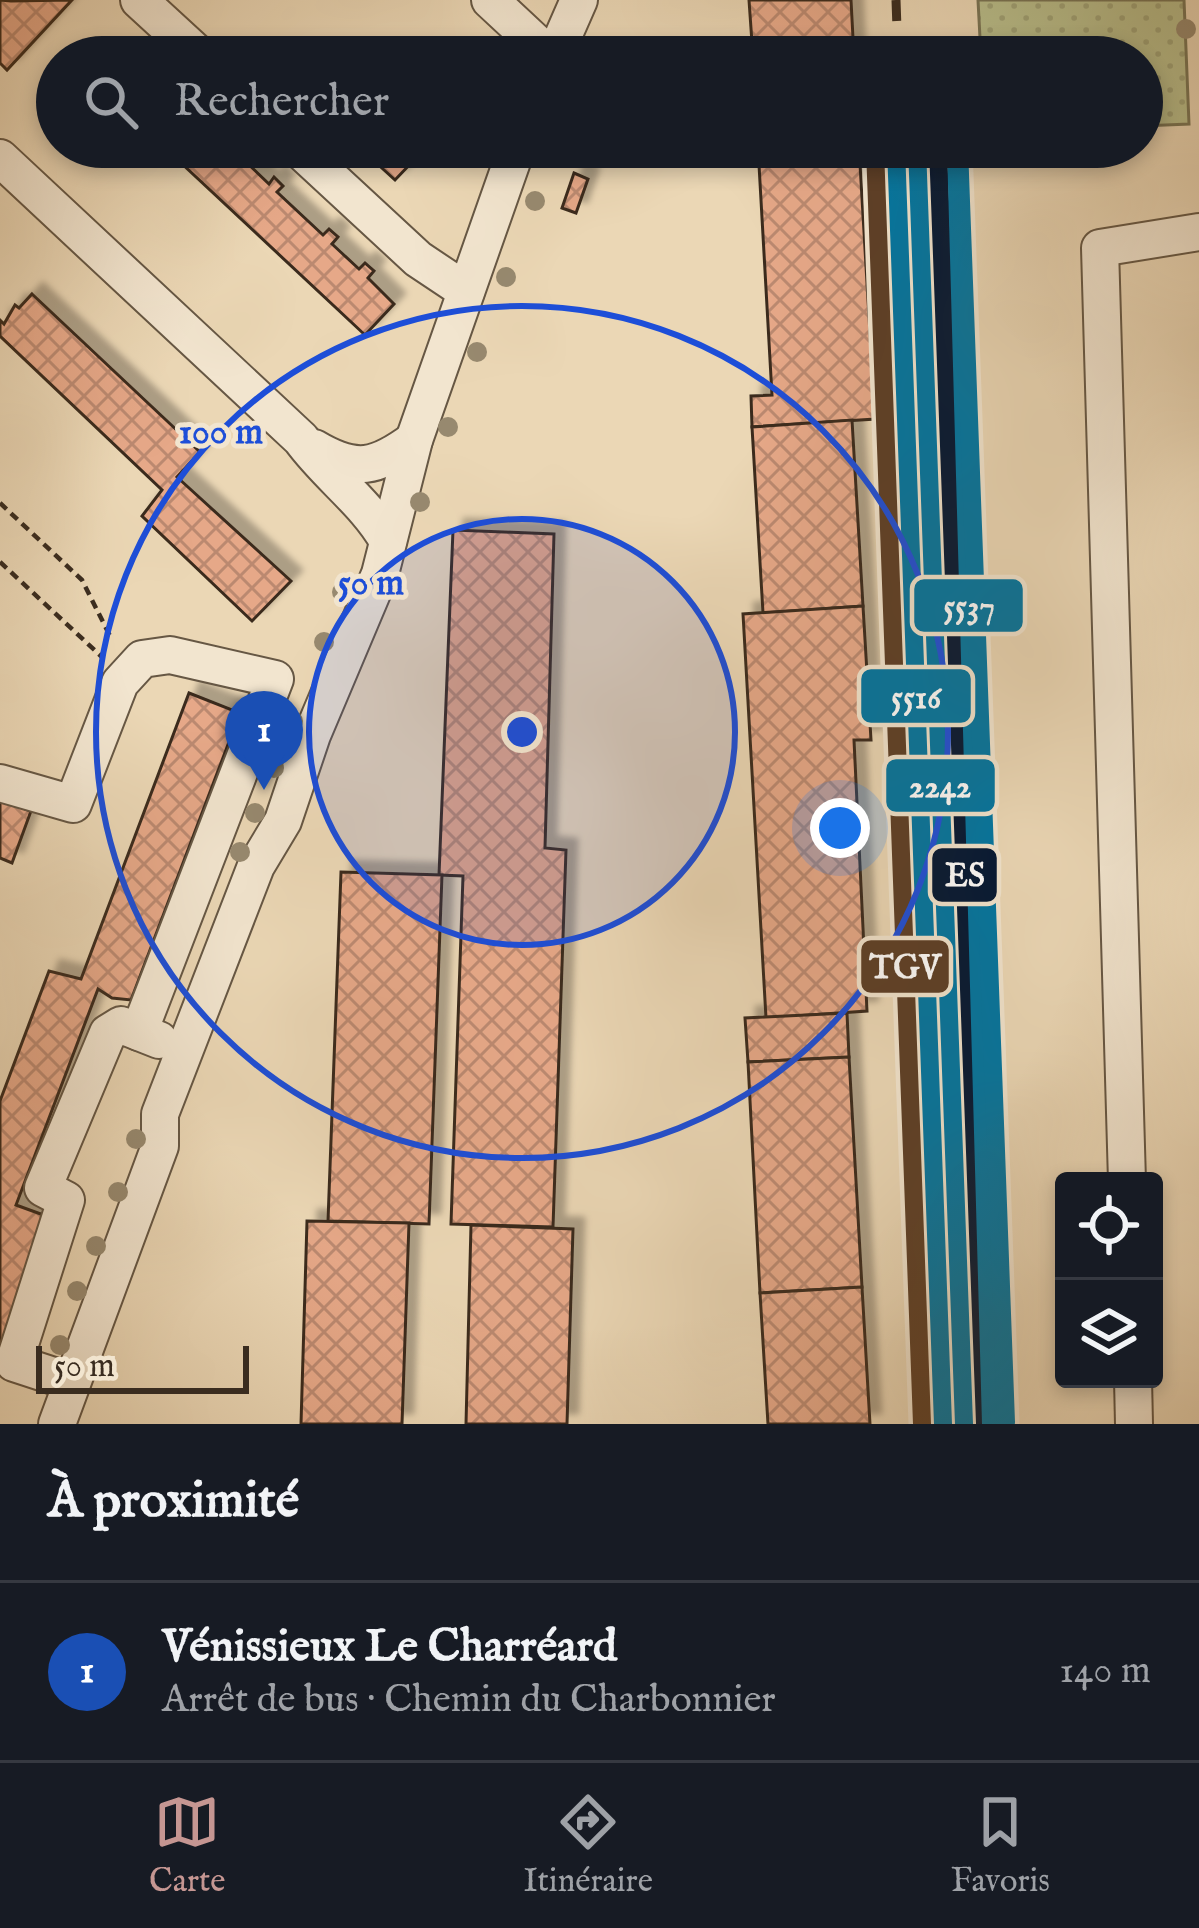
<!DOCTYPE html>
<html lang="fr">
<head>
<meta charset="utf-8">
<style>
  :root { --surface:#171b24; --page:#242831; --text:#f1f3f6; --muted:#9ea1a6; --line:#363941; --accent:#c59692 }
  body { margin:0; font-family:"IM FELL English",serif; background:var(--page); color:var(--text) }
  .controls { position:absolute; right:36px; bottom:36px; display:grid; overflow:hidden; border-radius:12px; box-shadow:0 6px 18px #0003 }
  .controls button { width:108px; height:108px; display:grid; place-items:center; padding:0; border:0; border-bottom:3px solid var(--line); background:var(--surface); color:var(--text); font:60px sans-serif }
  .scale { position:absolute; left:36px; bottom:30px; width:213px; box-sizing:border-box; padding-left:12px; border:6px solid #3a2c1f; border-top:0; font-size:33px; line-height:42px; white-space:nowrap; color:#3a2c1f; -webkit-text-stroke:9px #f2e5cf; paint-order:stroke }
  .you { position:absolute; left:840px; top:828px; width:42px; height:42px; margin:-30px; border:9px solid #fff; border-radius:50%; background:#1a73e8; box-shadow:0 0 0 18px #1a73e833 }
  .badge { display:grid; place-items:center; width:78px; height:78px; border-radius:50%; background:var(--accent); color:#fff; font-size:39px; font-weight:700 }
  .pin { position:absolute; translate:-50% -99px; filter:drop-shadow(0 3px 6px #0008) }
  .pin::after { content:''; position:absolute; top:63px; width:42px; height:36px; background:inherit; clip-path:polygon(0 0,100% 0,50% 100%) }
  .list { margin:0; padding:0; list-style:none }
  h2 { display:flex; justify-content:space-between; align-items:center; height:156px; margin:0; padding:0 48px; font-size:51px }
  h2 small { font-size:39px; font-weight:400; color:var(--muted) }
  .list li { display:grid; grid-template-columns:78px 1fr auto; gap:36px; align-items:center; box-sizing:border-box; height:180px; padding:0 48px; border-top:3px solid var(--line) }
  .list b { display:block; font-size:45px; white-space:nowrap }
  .list p { margin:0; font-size:39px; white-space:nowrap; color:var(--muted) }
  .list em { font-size:39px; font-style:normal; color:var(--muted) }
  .icon { flex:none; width:66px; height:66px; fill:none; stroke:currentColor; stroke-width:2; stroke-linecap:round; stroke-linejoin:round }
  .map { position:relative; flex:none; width:1199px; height:1424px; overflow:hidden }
  .search { position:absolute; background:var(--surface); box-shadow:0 6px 18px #0003; left:36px; right:36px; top:36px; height:132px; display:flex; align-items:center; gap:30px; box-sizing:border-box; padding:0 42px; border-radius:66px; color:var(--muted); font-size:45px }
  .sheet { height:336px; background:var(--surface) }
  nav { display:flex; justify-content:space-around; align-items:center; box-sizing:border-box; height:168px; border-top:3px solid var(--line); background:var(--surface); font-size:33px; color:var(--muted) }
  nav a { display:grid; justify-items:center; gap:6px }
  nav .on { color:var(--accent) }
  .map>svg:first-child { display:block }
  .garden { fill:url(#garden-dots); stroke:#797556; stroke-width:3 }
  .building { fill:url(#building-cross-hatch); stroke:#3a2c1f; stroke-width:3; filter:url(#shadow) }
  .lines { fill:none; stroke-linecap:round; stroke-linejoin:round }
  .minor-casing { stroke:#665744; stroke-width:40 }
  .path { stroke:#3a2c1f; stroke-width:4.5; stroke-dasharray:9 6; stroke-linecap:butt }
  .minor { stroke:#f2e5cf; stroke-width:36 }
  .rail { stroke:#3a2c1f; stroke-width:9; stroke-dasharray:21 21; stroke-linecap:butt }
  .rail-1-casing { stroke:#f2e5cf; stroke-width:27 }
  .rail-2-casing { stroke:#f2e5cf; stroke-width:27 }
  .rail-3-casing { stroke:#f2e5cf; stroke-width:27 }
  .rail-4-casing { stroke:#f2e5cf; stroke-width:27 }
  .rail-5-casing { stroke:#f2e5cf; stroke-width:27 }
  .rail-6-casing { stroke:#f2e5cf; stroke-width:27 }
  .rail-1 { stroke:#0075a1; stroke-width:18 }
  .rail-2 { stroke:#0075a1; stroke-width:18 }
  .rail-3 { stroke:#011633; stroke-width:18 }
  .rail-4 { stroke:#5c3e26; stroke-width:18 }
  .rail-5 { stroke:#0075a1; stroke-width:18 }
  .rail-6 { stroke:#0075a1; stroke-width:18 }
  .tree { fill:#97896f }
  .ring { fill:none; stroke:#1d4ed8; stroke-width:6 }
  .centre { fill:#1d4ed8; stroke:#f2e5cf; stroke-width:6 }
  .ring-label { font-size:36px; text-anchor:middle; font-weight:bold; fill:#1d4ed8; stroke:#f2e5cf; stroke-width:10; stroke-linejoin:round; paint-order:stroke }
  .line-badge { stroke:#f2e5cf; stroke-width:4.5 }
  .badge-label { font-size:33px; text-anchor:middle; font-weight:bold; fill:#fff }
</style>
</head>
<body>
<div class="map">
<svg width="1199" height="1424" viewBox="0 0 1199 1424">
  <defs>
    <pattern id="garden-dots" width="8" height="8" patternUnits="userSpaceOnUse" patternTransform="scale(3)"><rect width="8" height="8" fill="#b8be8c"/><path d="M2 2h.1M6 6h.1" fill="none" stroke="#9fa378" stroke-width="1.8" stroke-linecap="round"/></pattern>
    <pattern id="building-cross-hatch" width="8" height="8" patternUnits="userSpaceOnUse" patternTransform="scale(3)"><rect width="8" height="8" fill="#e6a888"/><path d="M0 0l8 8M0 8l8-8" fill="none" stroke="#bb896f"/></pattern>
    <filter id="shadow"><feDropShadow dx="11" dy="-11" stdDeviation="3" flood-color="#0004"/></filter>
  </defs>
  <rect width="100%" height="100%" fill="#ebd7b5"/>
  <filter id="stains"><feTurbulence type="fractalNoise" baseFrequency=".00167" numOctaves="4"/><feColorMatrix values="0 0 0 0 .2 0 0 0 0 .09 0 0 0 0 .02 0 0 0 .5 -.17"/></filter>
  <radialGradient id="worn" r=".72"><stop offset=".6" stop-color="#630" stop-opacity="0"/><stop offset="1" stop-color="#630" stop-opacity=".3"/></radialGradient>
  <polygon class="garden" points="978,0 1184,0 1189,124 1142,126 1142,57 981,57"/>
  <g class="building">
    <polygon points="0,0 11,1 72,0 7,70 0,63"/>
    <polygon points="749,0 851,0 854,57 753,57"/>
    <polygon points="164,147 243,147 247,151 242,158 269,184 274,177 283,186 277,192 323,235 329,229 338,237 332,244 359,269 365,263 374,271 368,278 394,304 365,335"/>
    <polygon points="427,147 431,156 423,165 415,159 395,180 361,149"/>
    <polygon points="758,147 859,147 875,419 752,427 751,396 772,395"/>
    <polygon points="574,173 588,179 576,213 562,208"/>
    <polygon points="32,294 200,452 177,477 291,581 252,621 142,516 162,490 0,336 0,320 4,324 15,305 19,308"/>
    <polygon points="852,420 863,606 763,613 752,427"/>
    <polygon points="453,530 554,534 545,848 566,850 553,1227 451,1224 463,876 439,875"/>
    <polygon points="863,606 871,740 854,740 867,1011 766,1018 743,614"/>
    <polygon points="189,693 240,713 131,1000 112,998 98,989 16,1205 49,1217 0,1350 0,1101 49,971 81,979"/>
    <polygon points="0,800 31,811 12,863 0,858"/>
    <polygon points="341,872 442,875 429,1224 328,1221"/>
    <polygon points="847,1013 849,1057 748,1062 745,1018"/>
    <polygon points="849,1057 862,1287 760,1293 748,1062"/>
    <polygon points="307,1221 409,1223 402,1424 301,1424"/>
    <polygon points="471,1225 573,1229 567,1424 466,1424"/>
    <polygon points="862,1287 870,1424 768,1424 760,1293"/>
  </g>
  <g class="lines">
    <g class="minor-casing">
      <g id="minor">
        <polyline points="139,0 201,57"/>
        <polyline points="490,0 551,57"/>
        <polyline points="554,57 579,0"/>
        <polyline points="297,147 418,259 466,291"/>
        <path d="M 0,158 L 301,439 C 327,475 366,502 388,541"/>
        <path d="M 314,448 C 356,473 376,468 414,440"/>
        <polyline points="0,783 73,804 120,683 142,659 170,655 275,679 139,1032"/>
        <polyline points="1127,1181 1100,248 1199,232"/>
        <polyline points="1133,1379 1134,1424"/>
        <polyline points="72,1382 14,1363 66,1200 43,1188 108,1033 121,1025 159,1040"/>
        <polyline points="57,1424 160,1146 160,1114 256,866 283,821 312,735 380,574 414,440 517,147"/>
      </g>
    </g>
    <g class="path">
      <polyline points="0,503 82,580 112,640"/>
      <polyline points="0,562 102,657"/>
    </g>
    <use href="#minor" class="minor"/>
    <g class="rail">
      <polyline points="896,0 898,57"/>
      <polyline points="901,147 950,1424"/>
    </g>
    <g class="rail-1-casing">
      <polyline id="rail-1" points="917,147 964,1424"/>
    </g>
    <g class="rail-2-casing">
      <polyline id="rail-2" points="896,148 943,1424"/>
    </g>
    <g class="rail-3-casing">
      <polyline id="rail-3" points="938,147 985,1423"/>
    </g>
    <g class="rail-4-casing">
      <polyline id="rail-4" points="875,149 922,1424"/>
    </g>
    <g class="rail-5-casing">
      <polyline id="rail-5" points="956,147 991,1424"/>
    </g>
    <g class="rail-6-casing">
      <polyline id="rail-6" points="959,147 1006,1422"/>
    </g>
    <use href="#rail-1" class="rail-1"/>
    <use href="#rail-2" class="rail-2"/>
    <use href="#rail-3" class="rail-3"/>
    <use href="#rail-4" class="rail-4"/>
    <use href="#rail-5" class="rail-5"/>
    <use href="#rail-6" class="rail-6"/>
  </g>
  <g class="tree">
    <circle cx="1186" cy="29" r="10"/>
    <circle cx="535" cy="201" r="10"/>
    <circle cx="506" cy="277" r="10"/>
    <circle cx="477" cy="352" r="10"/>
    <circle cx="448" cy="427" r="10"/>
    <circle cx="420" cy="502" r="10"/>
    <circle cx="342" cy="592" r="10"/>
    <circle cx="324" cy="642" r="10"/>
    <circle cx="293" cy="721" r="10"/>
    <circle cx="274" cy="768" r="10"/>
    <circle cx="255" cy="813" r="10"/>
    <circle cx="240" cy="852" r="10"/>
    <circle cx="136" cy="1139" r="10"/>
    <circle cx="118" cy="1192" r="10"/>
    <circle cx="96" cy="1246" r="10"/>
    <circle cx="77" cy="1291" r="10"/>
    <circle cx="60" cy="1345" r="10"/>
  </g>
  <circle cx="522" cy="732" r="213" fill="#1d4ed8" fill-opacity=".12"/>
  <g class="ring">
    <circle cx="522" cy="732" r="213"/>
    <circle cx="522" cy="732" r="426"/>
  </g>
  <circle cx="522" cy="732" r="18" class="centre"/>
  <g class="ring-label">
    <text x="221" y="443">100 m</text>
    <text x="371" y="594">50 m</text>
  </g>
  <g class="line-badge">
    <rect x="912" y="577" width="113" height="57" rx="12" fill="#0075a1"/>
    <rect x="859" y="667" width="114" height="58" rx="12" fill="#0075a1"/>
    <rect x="884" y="757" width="113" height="57" rx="12" fill="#0075a1"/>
    <rect x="930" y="846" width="69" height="58" rx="12" fill="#011633"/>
    <rect x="859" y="938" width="92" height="57" rx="12" fill="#5c3e26"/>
  </g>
  <g class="badge-label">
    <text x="969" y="617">5537</text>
    <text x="916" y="708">5516</text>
    <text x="940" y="797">2242</text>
    <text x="965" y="886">ES</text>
    <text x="905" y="978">TGV</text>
  </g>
  <rect width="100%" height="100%" filter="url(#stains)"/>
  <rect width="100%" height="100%" fill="url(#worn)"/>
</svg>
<div class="controls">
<button><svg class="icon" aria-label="locate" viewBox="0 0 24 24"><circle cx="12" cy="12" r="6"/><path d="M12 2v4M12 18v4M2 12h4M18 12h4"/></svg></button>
<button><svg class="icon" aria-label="layers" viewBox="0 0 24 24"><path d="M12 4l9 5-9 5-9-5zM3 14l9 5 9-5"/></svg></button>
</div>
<div class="scale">50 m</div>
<div class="you"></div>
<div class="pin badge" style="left:264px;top:790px;background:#1a4fb4">1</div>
<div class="search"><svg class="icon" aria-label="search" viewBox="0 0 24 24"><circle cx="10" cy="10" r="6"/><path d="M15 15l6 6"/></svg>Rechercher</div>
</div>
<section class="sheet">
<h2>À proximité<small></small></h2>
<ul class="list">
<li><span class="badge" style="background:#1a4fb4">1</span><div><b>Vénissieux Le Charréard</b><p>Arrêt de bus · Chemin du Charbonnier</p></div><em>140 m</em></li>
</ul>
</section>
<nav>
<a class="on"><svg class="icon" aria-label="map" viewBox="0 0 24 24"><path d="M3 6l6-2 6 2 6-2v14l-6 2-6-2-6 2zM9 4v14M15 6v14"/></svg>Carte</a>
<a><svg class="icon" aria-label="directions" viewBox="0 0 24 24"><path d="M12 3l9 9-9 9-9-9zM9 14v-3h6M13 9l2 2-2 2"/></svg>Itinéraire</a>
<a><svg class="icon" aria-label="saved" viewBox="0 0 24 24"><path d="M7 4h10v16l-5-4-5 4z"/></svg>Favoris</a>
</nav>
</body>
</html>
